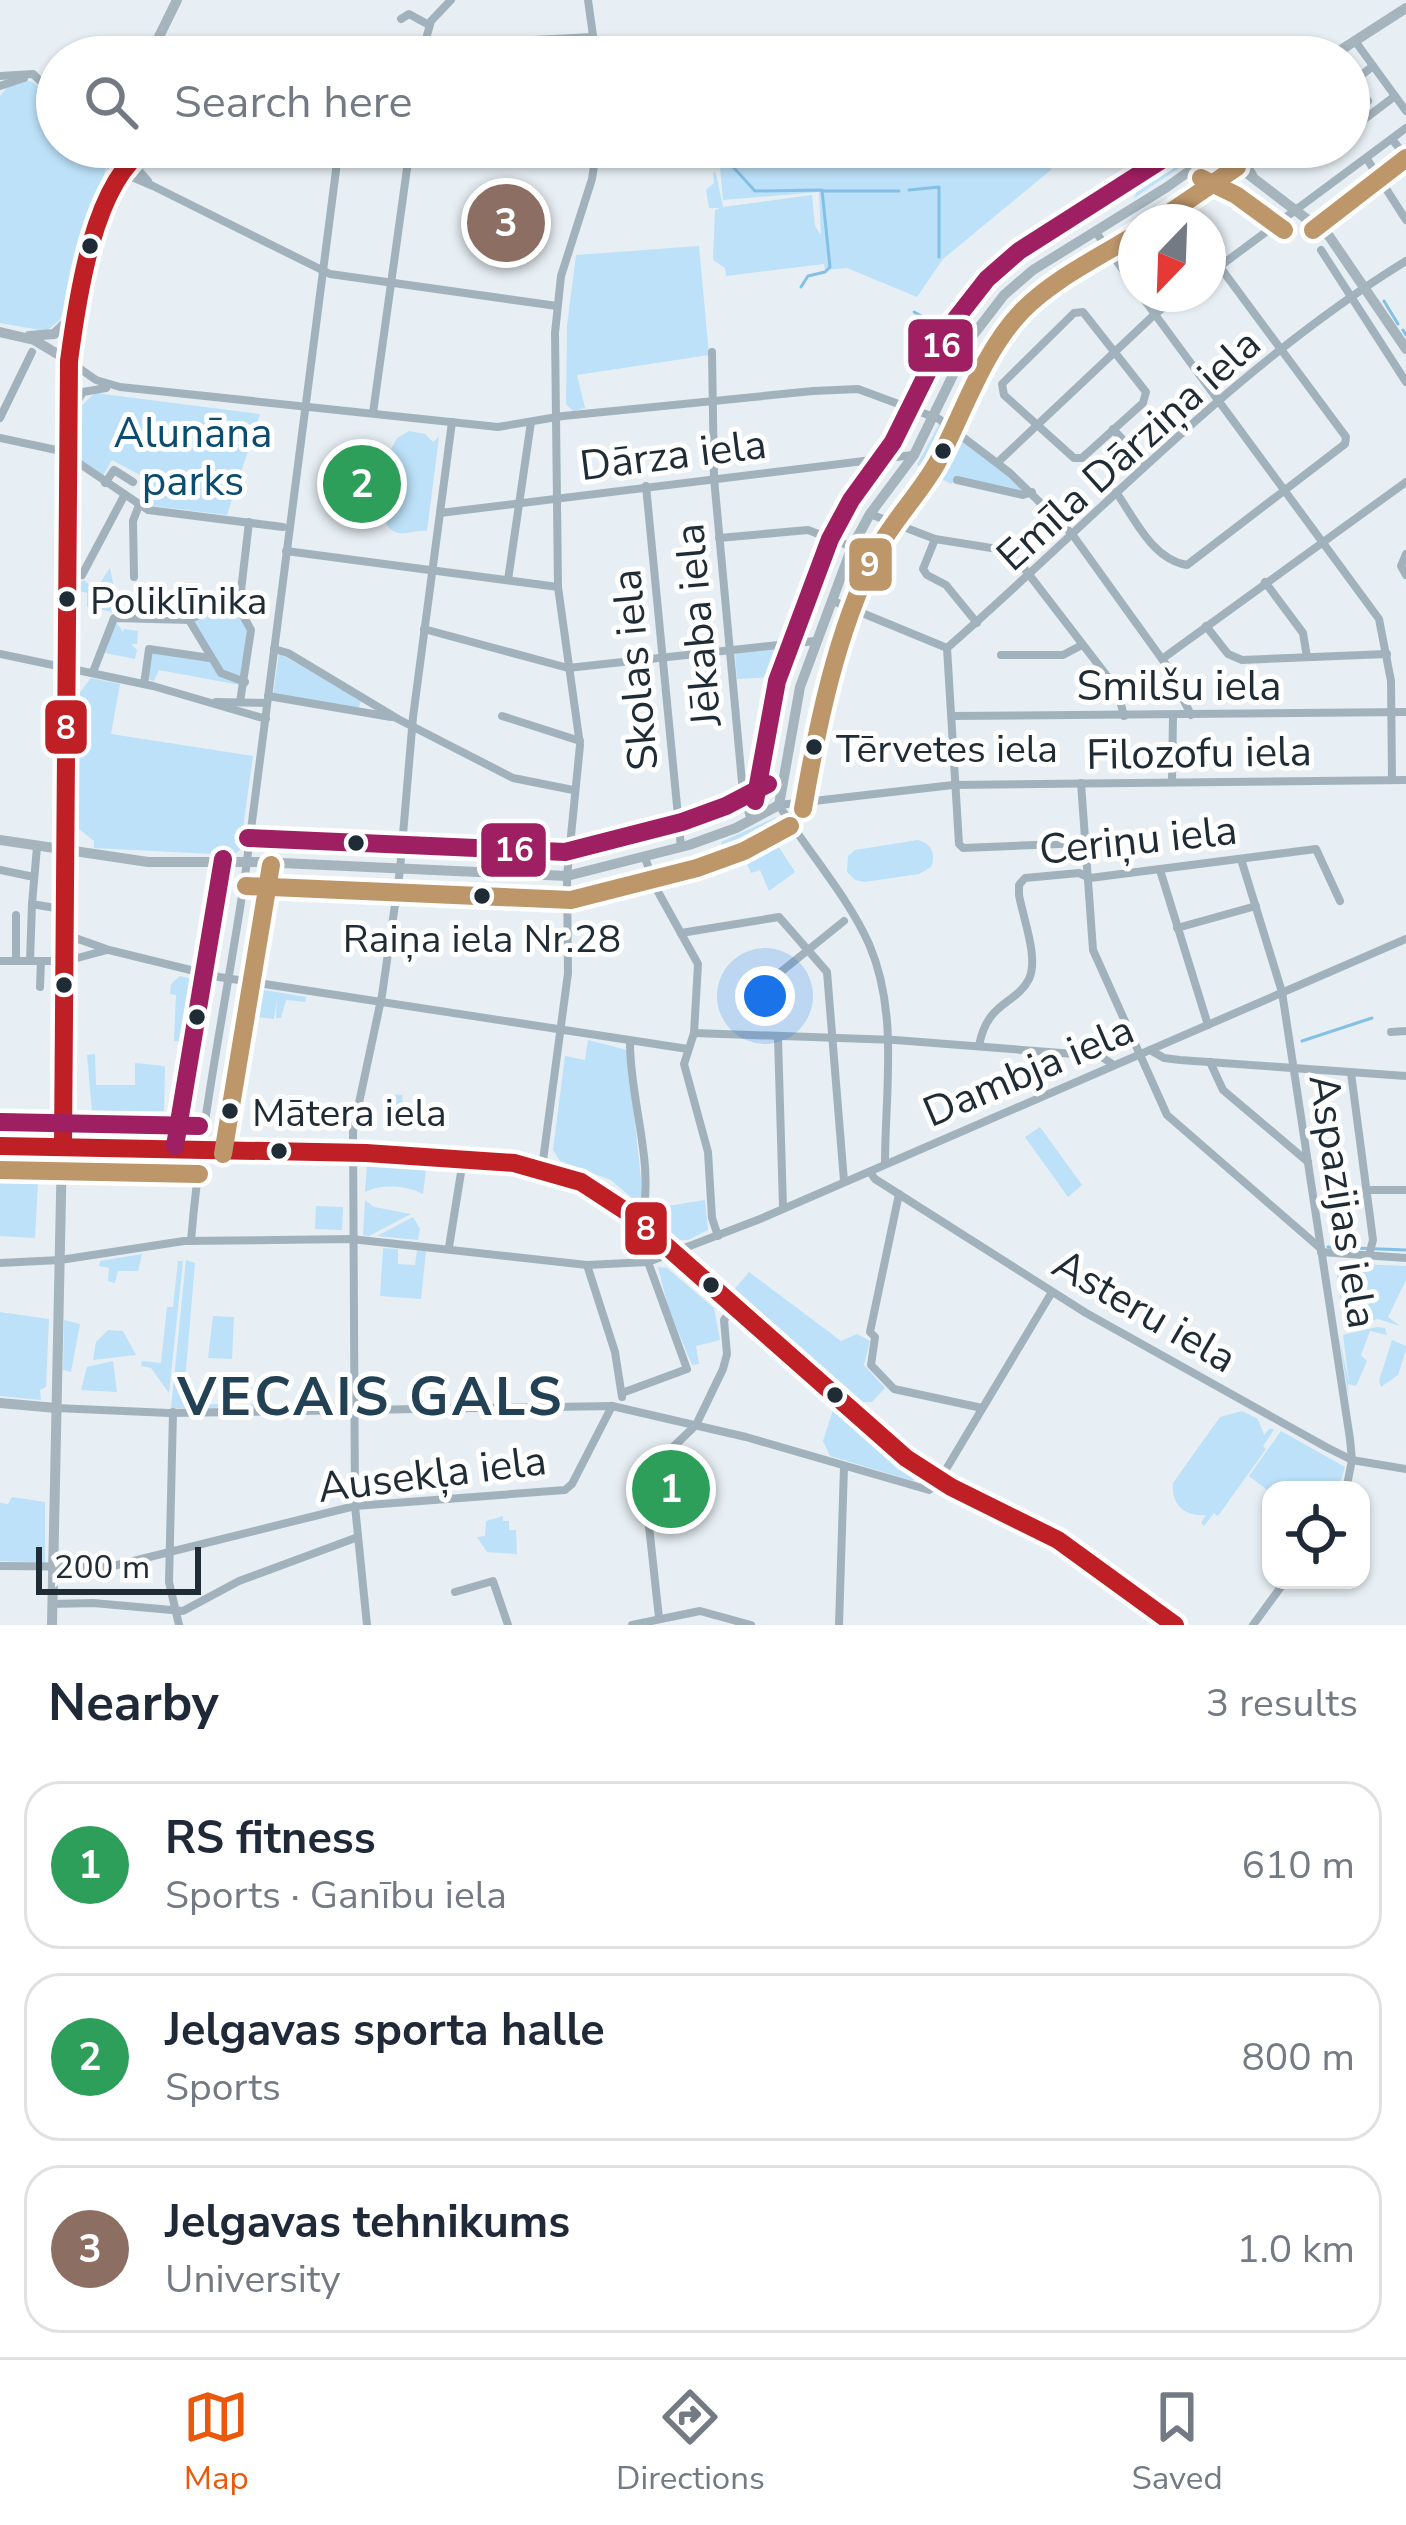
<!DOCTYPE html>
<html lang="en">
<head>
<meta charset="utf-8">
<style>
  :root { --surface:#fff; --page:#f2f2f3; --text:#1f2937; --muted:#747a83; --line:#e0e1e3; --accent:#ea580c }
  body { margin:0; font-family:"Nunito Sans",sans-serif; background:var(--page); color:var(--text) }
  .controls { position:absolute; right:36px; bottom:36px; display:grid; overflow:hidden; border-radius:24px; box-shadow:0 3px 9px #0004 }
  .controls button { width:108px; height:108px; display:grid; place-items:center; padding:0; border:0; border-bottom:3px solid var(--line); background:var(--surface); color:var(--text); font:60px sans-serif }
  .compass { position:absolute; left:1118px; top:204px; width:108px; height:108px; border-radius:50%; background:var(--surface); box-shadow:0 3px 9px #0004; rotate:203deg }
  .scale { position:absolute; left:36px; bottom:30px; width:165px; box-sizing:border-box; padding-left:12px; border:6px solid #1f2c35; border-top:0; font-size:33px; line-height:42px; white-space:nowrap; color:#1f2c35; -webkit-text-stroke:9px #fff; paint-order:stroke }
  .you { position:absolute; left:765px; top:996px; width:42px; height:42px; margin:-30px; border:9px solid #fff; border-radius:50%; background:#1a73e8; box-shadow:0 0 0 18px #1a73e833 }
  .badge { display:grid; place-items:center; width:78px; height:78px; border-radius:50%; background:var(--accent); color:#fff; font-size:39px; font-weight:700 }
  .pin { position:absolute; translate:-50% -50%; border:6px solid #fff; box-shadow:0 3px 12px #0006 }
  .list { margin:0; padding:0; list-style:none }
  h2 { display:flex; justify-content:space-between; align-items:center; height:156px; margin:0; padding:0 48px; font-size:51px }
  h2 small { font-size:39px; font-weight:400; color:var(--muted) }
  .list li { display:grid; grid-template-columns:78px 1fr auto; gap:36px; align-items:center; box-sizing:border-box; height:168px; margin:0 24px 24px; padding:0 24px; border:3px solid var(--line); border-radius:36px }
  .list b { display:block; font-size:45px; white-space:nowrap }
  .list p { margin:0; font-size:39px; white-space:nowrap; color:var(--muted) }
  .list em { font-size:39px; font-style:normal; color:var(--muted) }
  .icon { flex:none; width:66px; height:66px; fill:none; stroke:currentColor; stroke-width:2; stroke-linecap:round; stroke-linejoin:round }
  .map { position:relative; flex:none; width:1406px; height:1625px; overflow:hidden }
  .search { position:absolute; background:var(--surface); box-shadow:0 3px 9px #0004; left:36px; right:36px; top:36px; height:132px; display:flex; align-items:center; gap:30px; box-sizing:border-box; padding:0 42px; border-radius:66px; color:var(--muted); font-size:45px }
  .sheet { height:732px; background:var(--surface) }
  nav { display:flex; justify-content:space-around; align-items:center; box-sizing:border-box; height:168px; border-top:3px solid var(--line); background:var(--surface); font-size:33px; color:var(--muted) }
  nav a { display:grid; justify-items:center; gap:6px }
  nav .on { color:var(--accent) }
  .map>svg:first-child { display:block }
  .green { fill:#bce1f8 }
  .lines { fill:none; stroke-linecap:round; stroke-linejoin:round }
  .stream { stroke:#84c0e5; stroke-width:3 }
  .minor { stroke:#a2b2bc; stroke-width:8 }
  .major { stroke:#a5b4bd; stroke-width:10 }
  .bus-1-casing { stroke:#fff; stroke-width:27 }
  .bus-2-casing { stroke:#fff; stroke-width:27 }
  .bus-3-casing { stroke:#fff; stroke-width:27 }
  .bus-1 { stroke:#be2026; stroke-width:18 }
  .bus-2 { stroke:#bd966a; stroke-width:18 }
  .bus-3 { stroke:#9e1f62; stroke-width:18 }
  .bus-dot { fill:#1f2c35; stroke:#fff; stroke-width:4.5 }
  .labels { text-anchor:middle; stroke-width:10; stroke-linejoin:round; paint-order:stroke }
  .bus-label { font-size:39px; fill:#1f2c35; stroke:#fff; text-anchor:start }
  .park-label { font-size:42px; fill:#0a4d70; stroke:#fff }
  .street-label { font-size:42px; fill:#1f2c35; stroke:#fff }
  .district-label { font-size:54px; font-weight:bold; letter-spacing:3px; fill:#234154; stroke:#fff }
  .line-badge { stroke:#fff; stroke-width:4.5 }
  .badge-label { font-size:33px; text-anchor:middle; font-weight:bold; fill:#fff }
</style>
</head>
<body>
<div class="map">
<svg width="1406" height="1625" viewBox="0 0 1406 1625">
  <rect width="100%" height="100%" fill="#e7eff4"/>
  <g class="green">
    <polygon points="25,80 33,82 57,104 57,147 99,147 108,161 60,320 46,331 0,323 0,96 9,85"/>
    <polygon points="713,147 1021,147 1018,156 1052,169 943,259 917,297 847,268 825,270 824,264 726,276 725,268 713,260 715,210 720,208 709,208 706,190 714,183 713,172 716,173 723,207 812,195 815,226 821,235 819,192 723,200 720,167"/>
    <polygon points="1149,147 1167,147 1186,157 1188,162 1134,198 1146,169"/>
    <polygon points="699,246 709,355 577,375 585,408 573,411 566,404 567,326 576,255"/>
    <polygon points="95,393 260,414 227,515 152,506 141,501 153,482 112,460 103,476 78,458 82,405"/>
    <polygon points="940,422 1027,490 1026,492 957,477 951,484 917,465"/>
    <path d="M 409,431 L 425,434 L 433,442 L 439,437 L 427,531 C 409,529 397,543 384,520 L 377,519 L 386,449 L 391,449 L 397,438 Z"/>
    <polygon points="110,568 114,588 113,612 87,607 87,593 79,591 79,586 83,580 96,589"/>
    <polygon points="239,609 247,630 242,679 224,674 193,622 205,613"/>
    <polygon points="115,621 123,632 124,629 138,631 137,644 131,644 137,650 135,659 105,653"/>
    <polygon points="776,647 776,677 737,679 735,653"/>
    <polygon points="151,652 211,661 223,677 240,685 159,670 154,681 146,679"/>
    <polygon points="279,653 361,701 358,710 273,696"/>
    <polygon points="91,678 120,684 111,734 253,756 240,850 233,855 94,848 94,841 79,829 78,695"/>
    <polygon points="776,817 784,829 773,838 795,872 769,891 760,870 751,873 747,864 731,870 721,842"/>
    <path d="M 918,840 C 932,844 936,854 931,867 L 919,874 L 864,882 L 855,880 L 847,872 L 848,856 L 855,850 Z"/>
    <polygon points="180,976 210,984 207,1001 213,1003 201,1044 174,1041 176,995 170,994 171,984"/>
    <polygon points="258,989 306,997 305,1002 286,1000 281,1018 276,1018 277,1000 274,1019 256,1017"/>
    <polygon points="588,1040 627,1050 643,1197 640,1205 611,1180 560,1161 553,1150 565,1056 585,1060"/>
    <polygon points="95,1054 96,1085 135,1085 135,1063 165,1066 164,1111 92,1111 87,1055"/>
    <polygon points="388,1094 402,1095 403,1106 412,1108 410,1122 423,1123 423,1127 388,1123"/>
    <polygon points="1040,1127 1082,1185 1068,1197 1025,1137"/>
    <path d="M 367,1165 L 426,1169 L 423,1194 C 406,1185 381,1184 365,1192 Z"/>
    <polygon points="0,1181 38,1183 35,1238 0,1236"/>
    <polygon points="365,1200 374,1207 411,1214 369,1236 363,1235"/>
    <polygon points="705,1200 708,1230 688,1240 678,1240 647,1213 650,1209"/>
    <polygon points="316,1206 343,1207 342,1230 315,1229"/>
    <polygon points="413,1217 420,1229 418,1240 377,1236"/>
    <polygon points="383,1248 398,1249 398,1264 415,1265 417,1250 426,1251 421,1299 380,1296"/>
    <polygon points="142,1254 138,1271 118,1271 115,1283 108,1281 109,1268 99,1266 100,1261"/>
    <polygon points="186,1260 195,1263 183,1404 304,1405 304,1394 314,1393 313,1407 171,1408"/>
    <polygon points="178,1261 183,1261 169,1393 151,1368 141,1366 142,1361 161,1363 167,1307 173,1307"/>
    <polygon points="1335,1263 1406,1266 1406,1280 1388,1317 1400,1326 1378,1319 1345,1327"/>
    <polygon points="658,1267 667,1268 714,1308 720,1340 696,1346 699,1364 692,1365 668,1307"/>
    <polygon points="749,1272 841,1341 857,1334 870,1341 864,1365 885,1388 872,1402 858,1402 733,1291"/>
    <polygon points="0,1312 49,1319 46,1387 40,1390 41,1400 0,1396"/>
    <polygon points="213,1316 234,1317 232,1359 208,1358"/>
    <polygon points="64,1320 80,1324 71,1372 63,1370"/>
    <polygon points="1377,1327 1385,1328 1387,1335 1370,1331 1361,1355 1367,1361 1356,1386 1348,1384 1349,1399 1339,1336 1349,1383 1343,1335"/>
    <polygon points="108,1330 123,1331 136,1355 93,1360 96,1342"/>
    <polygon points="1392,1340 1406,1346 1406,1350 1398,1375 1381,1387 1379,1381"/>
    <polygon points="113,1361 117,1392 81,1390 87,1367"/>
    <polygon points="833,1410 914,1478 913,1481 830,1456 823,1441"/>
    <path d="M 1242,1411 L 1258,1419 L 1264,1435 L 1270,1428 L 1274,1430 L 1263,1446 L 1266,1449 L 1218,1516 L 1214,1513 L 1204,1526 L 1201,1523 L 1206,1515 C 1185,1517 1171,1505 1173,1483 L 1220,1417 Z"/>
    <polygon points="1281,1431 1345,1467 1338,1490 1271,1490 1271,1493 1249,1476"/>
    <polygon points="12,1497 45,1502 45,1563 0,1561 0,1503 8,1504"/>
    <polygon points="503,1516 503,1521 509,1521 509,1530 516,1530 517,1554 487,1552 477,1537 485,1536 486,1521"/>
  </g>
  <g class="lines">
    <g class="stream">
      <polyline points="715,147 755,191 822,190 830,267 825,272 808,276 801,287"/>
      <polyline points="909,190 939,187 939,257"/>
      <polyline points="823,191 899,191"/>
      <polyline points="1384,301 1398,324"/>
      <polyline points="914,312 959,336"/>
      <polyline points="1403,330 1406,335"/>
      <polyline points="1302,1041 1372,1018"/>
      <polyline points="1328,1247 1406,1250"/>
    </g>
    <g class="minor">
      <polyline points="588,0 596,57"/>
      <polyline points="401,19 409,14 429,25"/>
      <polyline points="1355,41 1406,111"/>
      <polyline points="494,42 593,37"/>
      <polyline points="421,57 431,21 451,0"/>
      <polyline points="0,76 33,74 57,97"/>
      <polyline points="1350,84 1373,66"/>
      <polyline points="0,86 24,78"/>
      <polyline points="1349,116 1368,101 1353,82"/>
      <polyline points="1354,127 1395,96"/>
      <polyline points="1392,139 1406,157"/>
      <polyline points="140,153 139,171 148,181"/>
      <polyline points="1367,159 1406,220"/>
      <polyline points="121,177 127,175 153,186 330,274 557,306"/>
      <polyline points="1095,231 1136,288"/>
      <polyline points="1321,250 1406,382"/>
      <polyline points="1208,275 1406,128"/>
      <polyline points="1140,294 1379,619 1391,681 1392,780"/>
      <polygon points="1083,312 1146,392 1143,403 1082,458 1074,458 1004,395 1002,384 1074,313"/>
      <polyline points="712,352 714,478 743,793 751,820"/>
      <polyline points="69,361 96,380 120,387 498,427 563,416 813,391 858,389 939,419 1010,473 1072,534 1167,666 1191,715"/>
      <polyline points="72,410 83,392 106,388"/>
      <polyline points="373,413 410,147"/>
      <polyline points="0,418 32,352"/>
      <polyline points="1113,429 1146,465"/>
      <polyline points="0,438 61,451 148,510 283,527"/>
      <polyline points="998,462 1155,314 1182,294"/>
      <polyline points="957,480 1023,495 1032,492"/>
      <polyline points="105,483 114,470 133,482"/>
      <polyline points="646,486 681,847"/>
      <path d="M 1116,492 C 1135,519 1152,559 1187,565 L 1345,444 L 1346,437 L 1220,267"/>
      <polyline points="440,513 913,455"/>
      <polyline points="870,514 935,539 1004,550 1014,555 1117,689 1124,716"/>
      <polyline points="719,538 808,530 852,547"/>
      <polyline points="935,539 923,569 927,575 946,585 977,623"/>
      <polyline points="286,551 558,587"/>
      <polyline points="1406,554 1401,566 1406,575"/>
      <polyline points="82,575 124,496"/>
      <polyline points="134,577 133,521 139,505"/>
      <polyline points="508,580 531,422"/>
      <polyline points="1265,582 1303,633 1307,657"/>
      <path d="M 833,601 L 947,648 C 1098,516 1234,367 1406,261"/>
      <polyline points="239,608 209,610 189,620 221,673 245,682"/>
      <polyline points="1206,626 1228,654 1242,660 1387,654"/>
      <polyline points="424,629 568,668 815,641"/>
      <polyline points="947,648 959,844 963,848 1083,843"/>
      <polyline points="274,649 288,653 398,719 513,778 573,790"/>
      <polyline points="0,654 153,686 266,719"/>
      <polyline points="1001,655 1063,655 1082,645"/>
      <polyline points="1162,659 1406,482"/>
      <polyline points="93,672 114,618 189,620"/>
      <polyline points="144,684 149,649 210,658"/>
      <polyline points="268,696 391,717"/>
      <polyline points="216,702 267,703"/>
      <polyline points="240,702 251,630 239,608 249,522"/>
      <polyline points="502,716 580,741"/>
      <polyline points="952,716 1406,712"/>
      <polyline points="1172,781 1173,715"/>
      <polyline points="1081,783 1093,950 1167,1115 1319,1247"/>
      <polyline points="37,847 32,904 67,910"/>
      <polyline points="645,858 657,890 698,964 694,1033 684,1064 708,1152 712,1218 718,1236"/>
      <polyline points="1241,859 1282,992 1350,1439 1352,1460 1346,1490"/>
      <polyline points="0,870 34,877"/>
      <polyline points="1160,870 1208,1025"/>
      <polyline points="1177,928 1256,906"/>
      <polyline points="681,933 779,917 827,972 844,1181"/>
      <polyline points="67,935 109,950 219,977 688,1049"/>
      <polyline points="0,961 66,961 107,950"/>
      <polyline points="16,961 16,915"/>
      <polyline points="30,961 32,904"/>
      <polyline points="40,987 41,961"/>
      <polyline points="741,1004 844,921"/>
      <polyline points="1391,1032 1406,1031"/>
      <polyline points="694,1033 895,1040 1100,1056 1114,1065"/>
      <polyline points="778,1038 783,1207"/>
      <path d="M 630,1043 C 630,1103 656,1165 641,1225"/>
      <path d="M 979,1046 C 987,1001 1016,1005 1029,979 C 1039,958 1023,918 1019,895 L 1019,885 L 1025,878 L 1079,873 L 1090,878 L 1316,849 L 1340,901"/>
      <polyline points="1150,1050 1164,1058 1180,1060 1406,1076"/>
      <polyline points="1210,1062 1223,1090 1308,1162"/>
      <polyline points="1351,1073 1373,1240 1369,1255"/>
      <path d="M 885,1164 C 885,1092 899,1013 869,944 C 847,895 807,851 779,805 L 953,785 L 1406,780"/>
      <polyline points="542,1168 568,973 567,876 580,745 558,587 555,333 561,276 592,179 597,147"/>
      <polyline points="870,1172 875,1179 1086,1313 1326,1447 1352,1460 1406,1469"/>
      <polyline points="1367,1190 1406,1190"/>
      <polyline points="899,1194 870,1332 875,1337 871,1365 894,1389 982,1408"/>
      <path d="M 191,1241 C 201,1118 227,998 245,876 L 339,147"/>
      <polyline points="449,1247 463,1160"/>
      <polyline points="1321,1252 1406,1258"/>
      <polyline points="0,1263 60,1260 184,1241 351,1239 587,1265 648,1262 760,1219 1406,939"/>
      <polyline points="587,1265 615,1352 622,1397"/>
      <polyline points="622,1393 687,1369 648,1262"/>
      <polyline points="56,1408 169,1413 612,1406 746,1437 929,1490 939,1481 1052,1292"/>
      <polyline points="173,1412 169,1582 179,1625"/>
      <polyline points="0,1566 109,1567 355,1506 565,1490 572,1484 612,1406"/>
      <polyline points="455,1592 493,1581 508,1625"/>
      <polyline points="52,1604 93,1603 183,1611 239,1581 358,1537"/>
      <polyline points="659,1618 644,1480 646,1473 696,1425 723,1369 727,1354 724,1320 734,1307"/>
      <polyline points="367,1625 355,1506 353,1131 382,995 400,870 413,717 452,422"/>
      <polyline points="632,1625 700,1611 751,1625"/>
      <polyline points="839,1625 844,1467"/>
      <polyline points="1253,1625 1286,1580"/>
    </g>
    <g class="major">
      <polyline points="149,57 177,0"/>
      <polyline points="1330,57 1406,8"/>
      <polyline points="1189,147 1248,174 1329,236 1406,349"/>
      <polyline points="1234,147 1252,175"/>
      <polyline points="111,186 115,149"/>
      <polyline points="0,332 34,340 69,361"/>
      <polyline points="29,336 54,334 74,315"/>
      <polyline points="0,840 148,862 259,862 567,876 689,845 736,828 779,805 800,687 852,547 870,514 914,455 971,338 1004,295 1033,270 1167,187 1223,147"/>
      <polyline points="0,1146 366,1153 514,1163 581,1182 630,1214 906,1458 951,1487 1058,1540 1175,1625"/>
      <polyline points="0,1403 56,1408"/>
      <path d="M 52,1625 L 67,910 L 69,361 C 74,311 100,191 133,155"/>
    </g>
    <g class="bus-1-casing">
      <g id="bus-1">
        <polyline points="0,1146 366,1153 514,1163 581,1182 630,1214 906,1458 951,1487 1058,1540 1175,1625"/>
        <path d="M 63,1147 L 69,361 C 77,301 93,180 148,147"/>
      </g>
    </g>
    <g class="bus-2-casing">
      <g id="bus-2">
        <polyline points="1201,178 1236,195 1284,230"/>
        <polyline points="1156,222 1237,167"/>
        <polyline points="1313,230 1406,158"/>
        <path d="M 803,809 C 818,722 836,635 875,554 C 892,521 919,495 937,463 C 964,412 982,353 1022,311 C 1053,279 1098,258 1136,234"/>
        <polyline points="246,886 571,900 697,868 744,851 790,826"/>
        <polyline points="223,1154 271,865"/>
        <polyline points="0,1170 199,1174"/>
      </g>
    </g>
    <g class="bus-3-casing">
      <g id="bus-3">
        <polyline points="755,801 777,681 830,539 851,500 893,442 951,325 987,279 1019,251 1182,147"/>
        <polyline points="248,838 565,852 682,822 726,806 768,784"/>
        <polyline points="0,1122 199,1126"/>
        <polyline points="175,1146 223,859"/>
      </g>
    </g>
    <use href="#bus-1" class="bus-1"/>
    <use href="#bus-2" class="bus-2"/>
    <use href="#bus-3" class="bus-3"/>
  </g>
  <g class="bus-dot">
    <circle cx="90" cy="246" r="10"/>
    <circle cx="943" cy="451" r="10"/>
    <circle cx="67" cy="599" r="10"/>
    <circle cx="814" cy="747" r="10"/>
    <circle cx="356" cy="843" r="10"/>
    <circle cx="482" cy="896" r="10"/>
    <circle cx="64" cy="985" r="10"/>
    <circle cx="197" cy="1017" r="10"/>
    <circle cx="230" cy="1111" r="10"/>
    <circle cx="279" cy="1151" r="10"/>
    <circle cx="711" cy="1285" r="10"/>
    <circle cx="835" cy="1395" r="10"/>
  </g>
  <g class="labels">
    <g class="bus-label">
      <text x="90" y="614">Poliklīnika</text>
      <text x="836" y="762">Tērvetes iela</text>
      <text x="482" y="952" text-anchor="middle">Raiņa iela Nr.28</text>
      <text x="252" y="1126">Mātera iela</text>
    </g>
    <g class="park-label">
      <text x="193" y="447">Alunāna<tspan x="193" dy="48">parks</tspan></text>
    </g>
    <g class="street-label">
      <text transform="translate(1128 449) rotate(-42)" y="15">Emīla Dārziņa iela</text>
      <text transform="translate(673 454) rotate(-7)" y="15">Dārza iela</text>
      <text transform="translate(697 625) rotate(-95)" y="15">Jēkaba iela</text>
      <text transform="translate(634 670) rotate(-95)" y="15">Skolas iela</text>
      <text x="1179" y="700">Smilšu iela</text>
      <text transform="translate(1199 752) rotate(-1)" y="15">Filozofu iela</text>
      <text transform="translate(1138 839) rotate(-6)" y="15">Ceriņu iela</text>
      <text transform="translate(1028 1070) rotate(-23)" y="15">Dambja iela</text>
      <text transform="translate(1344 1201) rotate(81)" y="15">Aspazijas iela</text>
      <text transform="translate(1145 1310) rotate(30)" y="15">Asteru iela</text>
      <text transform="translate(432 1473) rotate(-7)" y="15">Ausekļa iela</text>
    </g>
    <g class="district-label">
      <text x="371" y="1415">VECAIS GALS</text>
    </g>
  </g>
  <g class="line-badge">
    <rect x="906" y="317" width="69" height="57" rx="12" fill="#9e1f62"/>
    <rect x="847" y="536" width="47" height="57" rx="12" fill="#bd966a"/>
    <rect x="43" y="698" width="46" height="58" rx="12" fill="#be2026"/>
    <rect x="479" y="821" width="69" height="58" rx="12" fill="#9e1f62"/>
    <rect x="623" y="1200" width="46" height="57" rx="12" fill="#be2026"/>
  </g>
  <g class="badge-label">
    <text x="941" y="357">16</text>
    <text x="870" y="576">9</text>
    <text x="66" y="739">8</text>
    <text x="514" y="861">16</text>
    <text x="646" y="1240">8</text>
  </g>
</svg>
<div class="controls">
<button><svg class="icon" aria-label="locate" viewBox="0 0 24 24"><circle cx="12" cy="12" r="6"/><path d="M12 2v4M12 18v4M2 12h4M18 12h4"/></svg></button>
</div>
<svg class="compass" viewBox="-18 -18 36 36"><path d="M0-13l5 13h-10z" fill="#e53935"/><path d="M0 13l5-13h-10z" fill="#747a83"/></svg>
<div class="scale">200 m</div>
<div class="you"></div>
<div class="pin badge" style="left:671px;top:1489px;background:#2e9e5b">1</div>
<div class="pin badge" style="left:362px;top:484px;background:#2e9e5b">2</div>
<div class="pin badge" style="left:506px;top:223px;background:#8d6e63">3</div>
<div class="search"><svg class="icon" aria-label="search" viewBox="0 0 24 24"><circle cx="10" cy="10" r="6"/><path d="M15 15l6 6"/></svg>Search here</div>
</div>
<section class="sheet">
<h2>Nearby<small>3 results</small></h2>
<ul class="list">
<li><span class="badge" style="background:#2e9e5b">1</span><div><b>RS fitness</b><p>Sports · Ganību iela</p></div><em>610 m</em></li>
<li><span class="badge" style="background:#2e9e5b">2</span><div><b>Jelgavas sporta halle</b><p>Sports</p></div><em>800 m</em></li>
<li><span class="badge" style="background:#8d6e63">3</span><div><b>Jelgavas tehnikums</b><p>University</p></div><em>1.0 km</em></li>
</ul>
</section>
<nav>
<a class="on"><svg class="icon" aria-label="map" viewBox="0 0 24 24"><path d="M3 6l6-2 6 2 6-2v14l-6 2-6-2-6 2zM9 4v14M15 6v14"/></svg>Map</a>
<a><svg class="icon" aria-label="directions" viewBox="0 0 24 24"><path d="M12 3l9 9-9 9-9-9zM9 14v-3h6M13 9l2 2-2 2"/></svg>Directions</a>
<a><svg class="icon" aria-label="saved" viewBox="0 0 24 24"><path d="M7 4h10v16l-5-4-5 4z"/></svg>Saved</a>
</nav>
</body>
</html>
